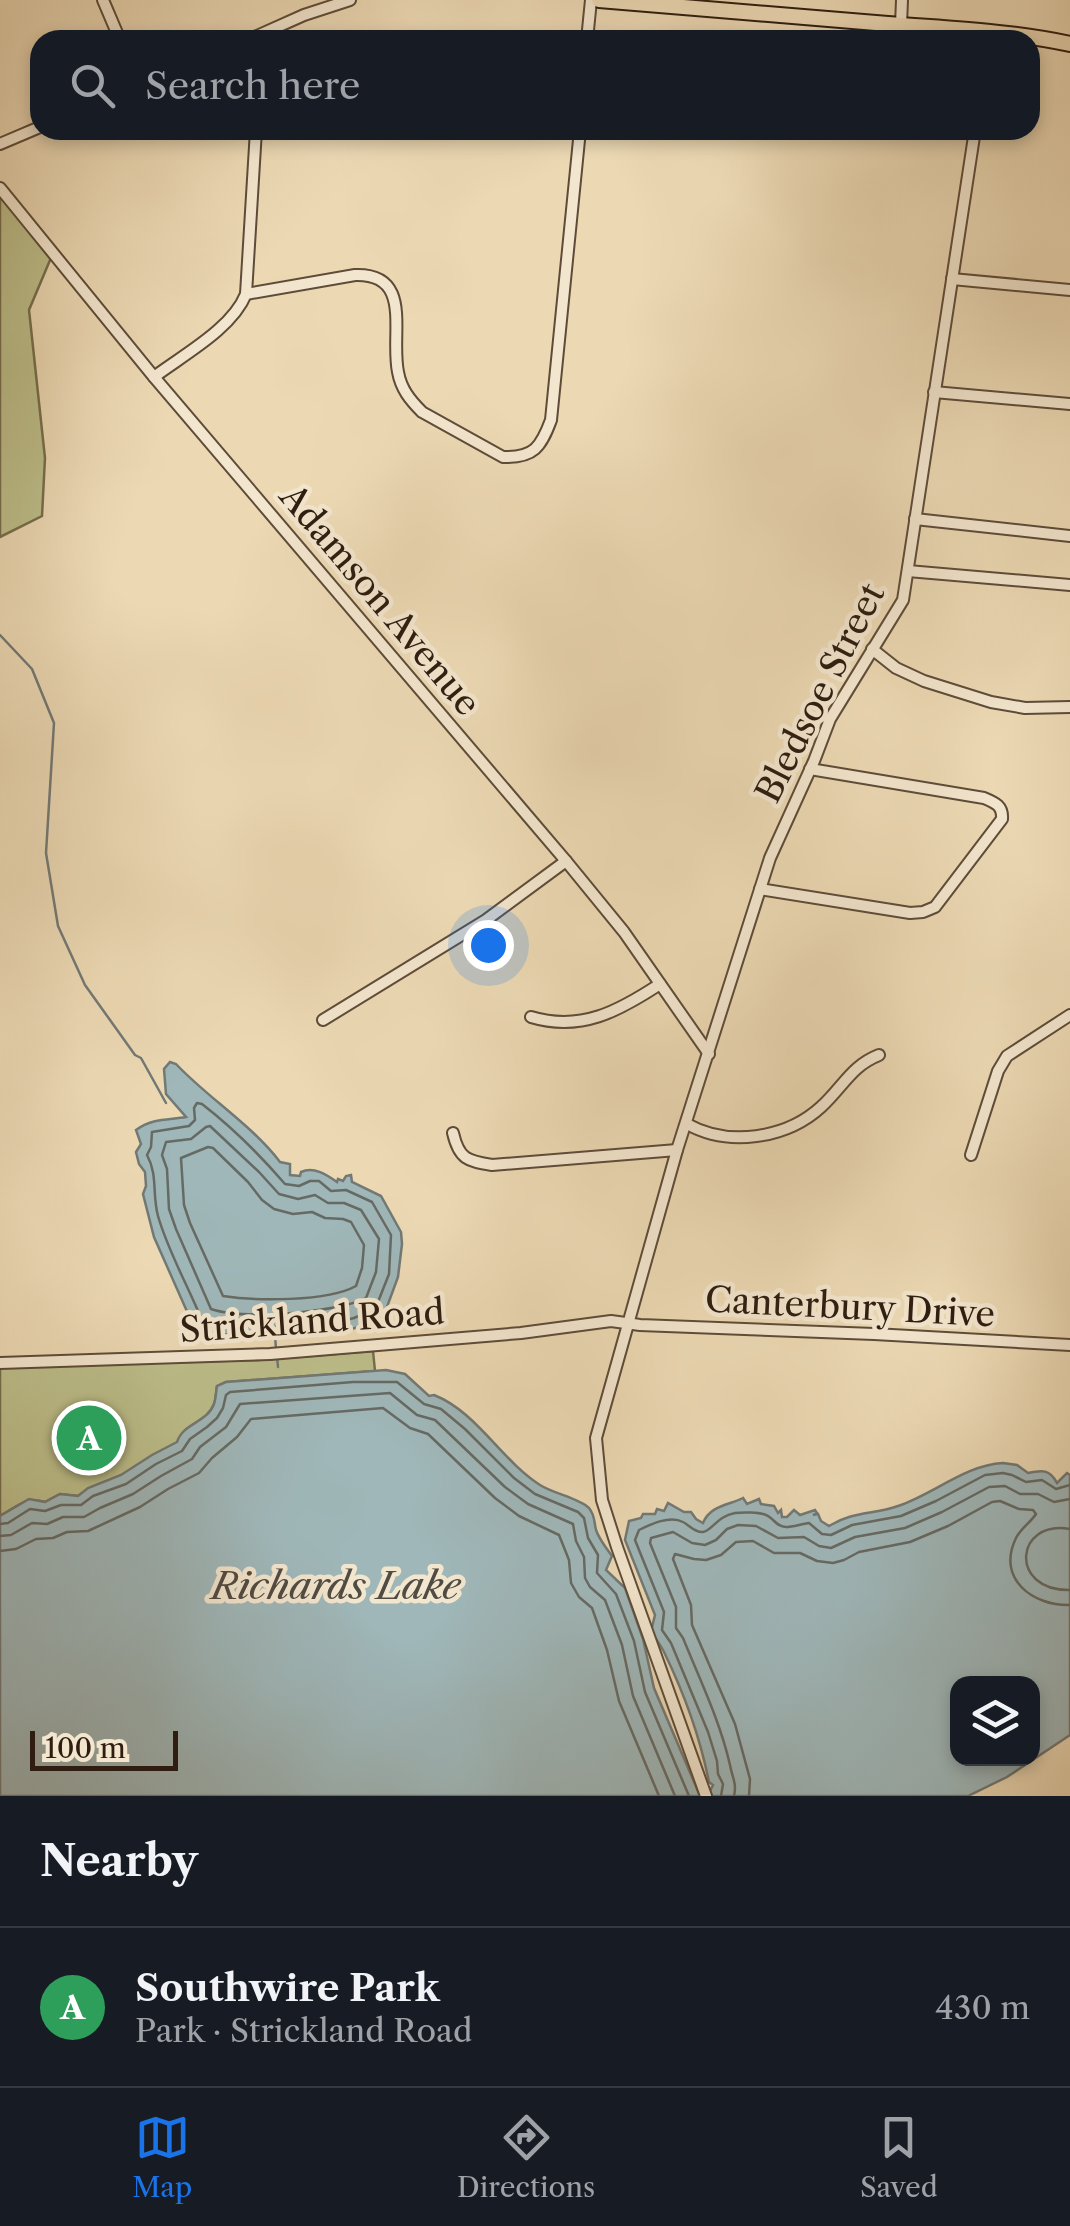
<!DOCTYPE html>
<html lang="en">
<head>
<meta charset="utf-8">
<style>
  :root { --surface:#171b24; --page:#20242c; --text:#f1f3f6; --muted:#9ea1a6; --line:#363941; --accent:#1a73e8 }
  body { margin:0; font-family:"Libre Caslon Text",serif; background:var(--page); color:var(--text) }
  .controls { position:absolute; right:30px; bottom:30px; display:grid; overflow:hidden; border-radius:20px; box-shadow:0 5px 15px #0003 }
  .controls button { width:90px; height:90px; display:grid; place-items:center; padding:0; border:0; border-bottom:2px solid var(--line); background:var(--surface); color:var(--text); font:50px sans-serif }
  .scale { position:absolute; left:30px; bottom:25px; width:148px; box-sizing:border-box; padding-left:10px; border:5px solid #2e1d10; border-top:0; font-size:28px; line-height:35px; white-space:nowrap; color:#2e1d10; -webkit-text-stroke:8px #f3e6ce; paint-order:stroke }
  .you { position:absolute; left:488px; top:945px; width:35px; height:35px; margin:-25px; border:8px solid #fff; border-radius:50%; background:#1a73e8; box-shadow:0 0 0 15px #1a73e833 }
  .badge { display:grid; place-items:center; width:65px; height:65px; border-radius:50%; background:var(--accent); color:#fff; font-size:32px; font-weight:700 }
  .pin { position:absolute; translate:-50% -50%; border:5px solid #fff; box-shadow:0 2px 10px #0006 }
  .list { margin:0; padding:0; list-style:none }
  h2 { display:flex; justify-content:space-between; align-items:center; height:130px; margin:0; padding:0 40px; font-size:42px }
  h2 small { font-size:32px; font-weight:400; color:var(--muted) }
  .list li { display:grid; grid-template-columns:65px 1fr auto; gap:30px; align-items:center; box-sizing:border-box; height:160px; padding:0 40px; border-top:2px solid var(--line) }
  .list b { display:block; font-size:38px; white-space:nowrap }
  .list p { margin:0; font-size:32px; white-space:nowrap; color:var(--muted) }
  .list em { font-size:32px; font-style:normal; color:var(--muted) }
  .icon { flex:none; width:55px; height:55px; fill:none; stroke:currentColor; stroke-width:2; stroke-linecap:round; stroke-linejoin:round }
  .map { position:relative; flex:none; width:1070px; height:1796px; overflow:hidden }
  .search { position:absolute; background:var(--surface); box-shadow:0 5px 15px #0003; left:30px; right:30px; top:30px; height:110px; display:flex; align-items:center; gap:25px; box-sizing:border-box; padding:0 35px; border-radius:30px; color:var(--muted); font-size:38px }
  .sheet { height:290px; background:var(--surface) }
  nav { display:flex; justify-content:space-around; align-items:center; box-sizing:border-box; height:140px; border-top:2px solid var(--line); background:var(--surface); font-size:28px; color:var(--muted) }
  nav a { display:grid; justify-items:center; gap:5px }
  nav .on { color:var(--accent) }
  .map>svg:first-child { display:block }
  .green { fill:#bcbe8a; stroke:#756e4d; stroke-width:2.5 }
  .water { fill:#9fb7b9; stroke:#727975; stroke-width:2.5; fill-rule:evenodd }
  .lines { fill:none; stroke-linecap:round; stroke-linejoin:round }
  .shore { stroke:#666a64; stroke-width:2.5 }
  .stream { stroke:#727975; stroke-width:2.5 }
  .minor-casing { stroke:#5e4c39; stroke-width:14 }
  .major-casing { stroke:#2e1d10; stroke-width:18 }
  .minor { stroke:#f3e6ce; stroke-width:10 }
  .major { stroke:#ecd9b4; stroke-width:14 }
  .labels { text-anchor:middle; stroke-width:9; stroke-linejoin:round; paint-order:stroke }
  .street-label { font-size:35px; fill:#2e1d10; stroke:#f3e6ce }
  .water-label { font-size:38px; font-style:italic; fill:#504b43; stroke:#f3e6ce }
</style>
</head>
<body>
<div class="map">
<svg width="1070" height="1796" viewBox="0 0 1070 1796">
  <rect width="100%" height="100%" fill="#ecd9b4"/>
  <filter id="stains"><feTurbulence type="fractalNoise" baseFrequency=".002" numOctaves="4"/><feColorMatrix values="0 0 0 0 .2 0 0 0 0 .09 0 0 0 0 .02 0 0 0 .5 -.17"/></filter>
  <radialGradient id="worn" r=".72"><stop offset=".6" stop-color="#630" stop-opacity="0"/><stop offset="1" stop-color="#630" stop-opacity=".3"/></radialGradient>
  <g class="green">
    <polygon points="0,188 53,253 29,310 45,458 42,516 0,537"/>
    <path d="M 373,1351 L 375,1371 L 226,1382 L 217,1386 C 216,1392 216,1399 214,1404 C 207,1423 183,1423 178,1442 C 158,1452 141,1464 122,1475 C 107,1482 91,1486 78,1496 L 60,1494 L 45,1502 C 23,1497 19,1506 0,1516 L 0,1367 L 260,1360 Z"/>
  </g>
  <g class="water">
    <path d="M 170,1062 L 176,1064 C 208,1098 252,1125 280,1162 L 290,1164 L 290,1175 L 300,1176 L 301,1172 C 314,1166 327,1175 337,1182 L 338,1179 L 343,1181 L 346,1176 L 351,1175 L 352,1182 L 381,1196 L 401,1232 L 402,1244 L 398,1277 L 384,1315 C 374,1319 365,1325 355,1328 C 320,1337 223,1343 193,1325 L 154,1237 L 143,1194 L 146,1186 L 145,1172 L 139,1164 L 136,1152 L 141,1144 L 136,1130 C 152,1118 168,1120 186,1117 L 166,1094 L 164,1069 Z"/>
    <path d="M 386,1370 L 405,1374 L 429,1396 L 434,1395 C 477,1412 501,1460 540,1485 C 554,1494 579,1498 589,1508 C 595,1515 594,1522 596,1530 C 599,1539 606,1548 612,1556 L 606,1570 L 625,1588 L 643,1639 L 654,1688 L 700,1796 L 0,1796 L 0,1516 L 29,1499 L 45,1502 L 60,1494 L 78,1496 L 88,1488 L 121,1475 L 152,1455 L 177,1442 C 183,1423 207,1423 214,1404 C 216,1398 216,1392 217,1386 L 226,1382 Z"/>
    <path d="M 1003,1463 L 1017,1465 L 1028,1473 C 1042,1470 1050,1469 1057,1483 L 1067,1473 L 1070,1475 L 1070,1735 L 1007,1777 L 968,1796 L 712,1796 L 710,1791 L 713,1785 L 709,1782 C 700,1737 684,1693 664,1652 C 660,1644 655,1638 651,1631 L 655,1615 L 625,1540 L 629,1521 L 641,1518 L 643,1514 L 655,1514 L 657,1509 L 664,1511 L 668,1503 L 684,1512 L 691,1512 L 696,1519 L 703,1523 C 710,1505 730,1505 743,1498 L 747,1504 L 759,1499 L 761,1504 L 774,1506 L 778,1513 L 781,1510 L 782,1517 L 787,1517 L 794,1510 L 800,1515 L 815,1510 L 817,1513 L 813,1515 L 818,1514 L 821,1521 L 829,1526 C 853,1511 873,1515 898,1506 C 934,1494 965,1465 1003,1463 ZM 958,1684 L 1032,1684 L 1032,1758 L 958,1758 Z"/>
  </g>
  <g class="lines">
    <g class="shore">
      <path d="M 197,1103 L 202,1104 C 233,1128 260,1155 285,1184 L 299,1186 L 310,1181 L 319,1181 L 331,1191 L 346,1190 L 372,1202 L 391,1235 L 389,1274 L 376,1307 C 369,1311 361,1315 354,1318 C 323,1327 229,1332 201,1318 C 187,1284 168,1251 158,1216 C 152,1194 158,1175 147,1155 L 151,1147 L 152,1132 L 189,1126 L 195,1120 L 194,1108 Z"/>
      <path d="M 210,1126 L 259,1172 L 279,1194 L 298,1199 L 315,1195 L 328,1203 L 344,1203 L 361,1210 L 379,1239 L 376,1272 L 366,1298 C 336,1313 243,1320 211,1309 L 176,1229 L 169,1209 L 167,1169 L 162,1155 L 166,1142 L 191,1139 L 206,1127 Z"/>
      <path d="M 208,1147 L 213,1148 L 248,1182 L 262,1200 L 274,1209 L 293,1214 L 312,1212 L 325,1218 L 343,1219 L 351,1222 L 364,1245 L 362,1268 L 356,1286 C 327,1302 255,1301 223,1296 L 190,1223 L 184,1205 L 181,1158 Z"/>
      <polyline points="0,1524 8,1523 30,1509 45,1511 61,1505 81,1505 93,1496 126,1484 156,1464 182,1451 190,1439 207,1427 217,1418 223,1408 226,1395 230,1392 353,1382 397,1382 424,1404 441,1409 465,1429 514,1478 535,1494 578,1512 584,1518 588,1538 598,1555 597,1573 616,1594 634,1641 645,1692 689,1796"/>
      <path d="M 1070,1529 C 1015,1519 1008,1591 1070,1590"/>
      <polyline points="0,1536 11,1535 32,1523 47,1524 63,1517 84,1517 100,1508 133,1494 161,1476 192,1459 200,1447 226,1427 240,1404 390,1393 417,1415 435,1420 505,1487 528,1504 573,1524 576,1541 584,1557 585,1578 590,1587 605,1600 622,1645 633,1696 675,1796"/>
      <polyline points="0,1551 16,1549 36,1539 53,1538 67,1532 88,1531 140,1507 168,1489 199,1473 212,1458 237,1437 251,1419 383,1408 410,1428 428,1434 495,1498 519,1516 559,1535 569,1560 571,1583 579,1597 592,1608 607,1650 619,1701 659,1796"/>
      <path d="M 721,1796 L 723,1784 L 718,1774 L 717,1761 L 708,1732 L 671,1643 L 662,1630 L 664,1612 L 635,1540 L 639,1530 C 651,1524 670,1515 683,1522 C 689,1525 695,1533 703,1532 C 712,1531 717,1516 735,1513 C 743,1512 759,1512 766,1515 C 774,1518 776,1527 786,1527 C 793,1527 801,1524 809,1523 L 822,1534 L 831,1535 L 852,1525 L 901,1516 L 936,1501 L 985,1475 L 1003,1473 L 1012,1475 L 1026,1482 L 1042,1480 L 1056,1489 L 1070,1485"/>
      <path d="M 734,1796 C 737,1783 732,1777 730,1765 C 720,1721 700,1680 683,1638 L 676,1628 L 676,1607 L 650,1543 L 651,1538 L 673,1532 L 692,1543 L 705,1545 L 716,1540 L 727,1529 L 738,1525 L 756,1526 L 778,1538 L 804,1537 L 819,1546 L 831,1548 L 855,1537 L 905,1528 L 942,1512 L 989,1487 L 1005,1486 L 1020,1494 L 1038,1494 L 1054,1502 L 1070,1499"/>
      <path d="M 749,1796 L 750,1779 L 735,1724 L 692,1625 L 691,1605 L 673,1559 L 675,1554 L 694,1559 L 706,1560 L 721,1555 L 736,1542 L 753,1541 L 774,1553 L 800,1553 L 817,1561 L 833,1563 L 844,1560 L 859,1552 L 910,1542 L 948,1526 L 992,1502 L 1000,1501 L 1019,1509 L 1033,1510 L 1036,1514 C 1031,1522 1021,1528 1016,1538 C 996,1579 1033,1606 1070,1605"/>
    </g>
    <g class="stream">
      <polyline points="0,635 32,669 54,723 46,853 58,926 85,985 135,1055 141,1058 166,1103"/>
      <polyline points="275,1336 276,1349"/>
      <polyline points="277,1357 278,1367"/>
    </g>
    <g class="minor-casing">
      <g id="minor">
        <polyline points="103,0 120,40"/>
        <polyline points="901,25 902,0"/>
        <polyline points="248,40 304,15 350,0"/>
        <polyline points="587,40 591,0"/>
        <polyline points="0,144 40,127"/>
        <polyline points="0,188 154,377 566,861 624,932 709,1054"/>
        <polyline points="952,279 1070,290"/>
        <path d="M 246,294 L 355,275 C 414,273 390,334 398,372 C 401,389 410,400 422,412 L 503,457 C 534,458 541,447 551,420 L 580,130"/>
        <path d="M 154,377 C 183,355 232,329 246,294 L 256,130"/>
        <polyline points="934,392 1070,404"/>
        <polyline points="915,519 1070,536"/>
        <polyline points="908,571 1070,585"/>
        <polyline points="872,649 896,668 924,681 991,702 1025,708 1070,707"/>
        <path d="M 760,889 L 910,913 L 923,912 L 935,907 L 1002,819 C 1003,806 996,803 984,798 L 810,769"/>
        <path d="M 531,1017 C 581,1032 619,1011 660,984"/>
        <polyline points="323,1020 486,920 566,861"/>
        <path d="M 687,1124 C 728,1147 786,1139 821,1107 C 843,1087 851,1066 879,1055"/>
        <path d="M 453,1133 C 459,1159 467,1161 492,1165 L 677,1150"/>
        <polyline points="971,1155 998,1071 1007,1056 1070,1015"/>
        <polyline points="0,1363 270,1354 521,1333 611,1321 640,1325 874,1334 1070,1345"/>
        <polyline points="706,1796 617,1547 602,1500 596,1438 677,1150 770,858 814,761 830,719 903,600 975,130"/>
      </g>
    </g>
    <g class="major-casing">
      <path id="major" d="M 599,0 C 696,8 792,16 888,24 C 950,29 1010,31 1070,44"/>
    </g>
    <use href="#minor" class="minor"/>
    <use href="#major" class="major"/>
  </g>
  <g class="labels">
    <g class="street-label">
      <text transform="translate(380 600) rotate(50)" y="12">Adamson Avenue</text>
      <text transform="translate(820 693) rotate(-63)" y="12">Bledsoe Street</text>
      <text transform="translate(850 1307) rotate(3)" y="12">Canterbury Drive</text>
      <text transform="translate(312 1321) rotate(-4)" y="12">Strickland Road</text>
    </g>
    <g class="water-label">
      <text x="336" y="1599">Richards Lake</text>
    </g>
  </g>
  <rect width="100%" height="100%" filter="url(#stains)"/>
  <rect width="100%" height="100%" fill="url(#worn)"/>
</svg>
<div class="controls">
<button><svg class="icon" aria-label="layers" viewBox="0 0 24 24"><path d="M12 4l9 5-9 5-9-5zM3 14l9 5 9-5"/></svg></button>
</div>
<div class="scale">100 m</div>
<div class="you"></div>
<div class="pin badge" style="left:89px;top:1438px;background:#2e9e5b">A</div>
<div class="search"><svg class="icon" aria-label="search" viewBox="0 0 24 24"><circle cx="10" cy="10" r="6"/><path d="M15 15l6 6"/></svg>Search here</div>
</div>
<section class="sheet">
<h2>Nearby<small></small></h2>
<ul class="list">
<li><span class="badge" style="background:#2e9e5b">A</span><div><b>Southwire Park</b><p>Park · Strickland Road</p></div><em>430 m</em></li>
</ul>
</section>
<nav>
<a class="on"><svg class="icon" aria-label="map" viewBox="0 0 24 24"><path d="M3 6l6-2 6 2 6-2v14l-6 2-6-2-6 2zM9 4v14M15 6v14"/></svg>Map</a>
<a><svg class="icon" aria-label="directions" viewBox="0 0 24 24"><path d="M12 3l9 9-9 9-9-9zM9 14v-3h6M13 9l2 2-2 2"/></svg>Directions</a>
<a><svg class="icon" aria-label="saved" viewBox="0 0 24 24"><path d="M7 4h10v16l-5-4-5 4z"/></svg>Saved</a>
</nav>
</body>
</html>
